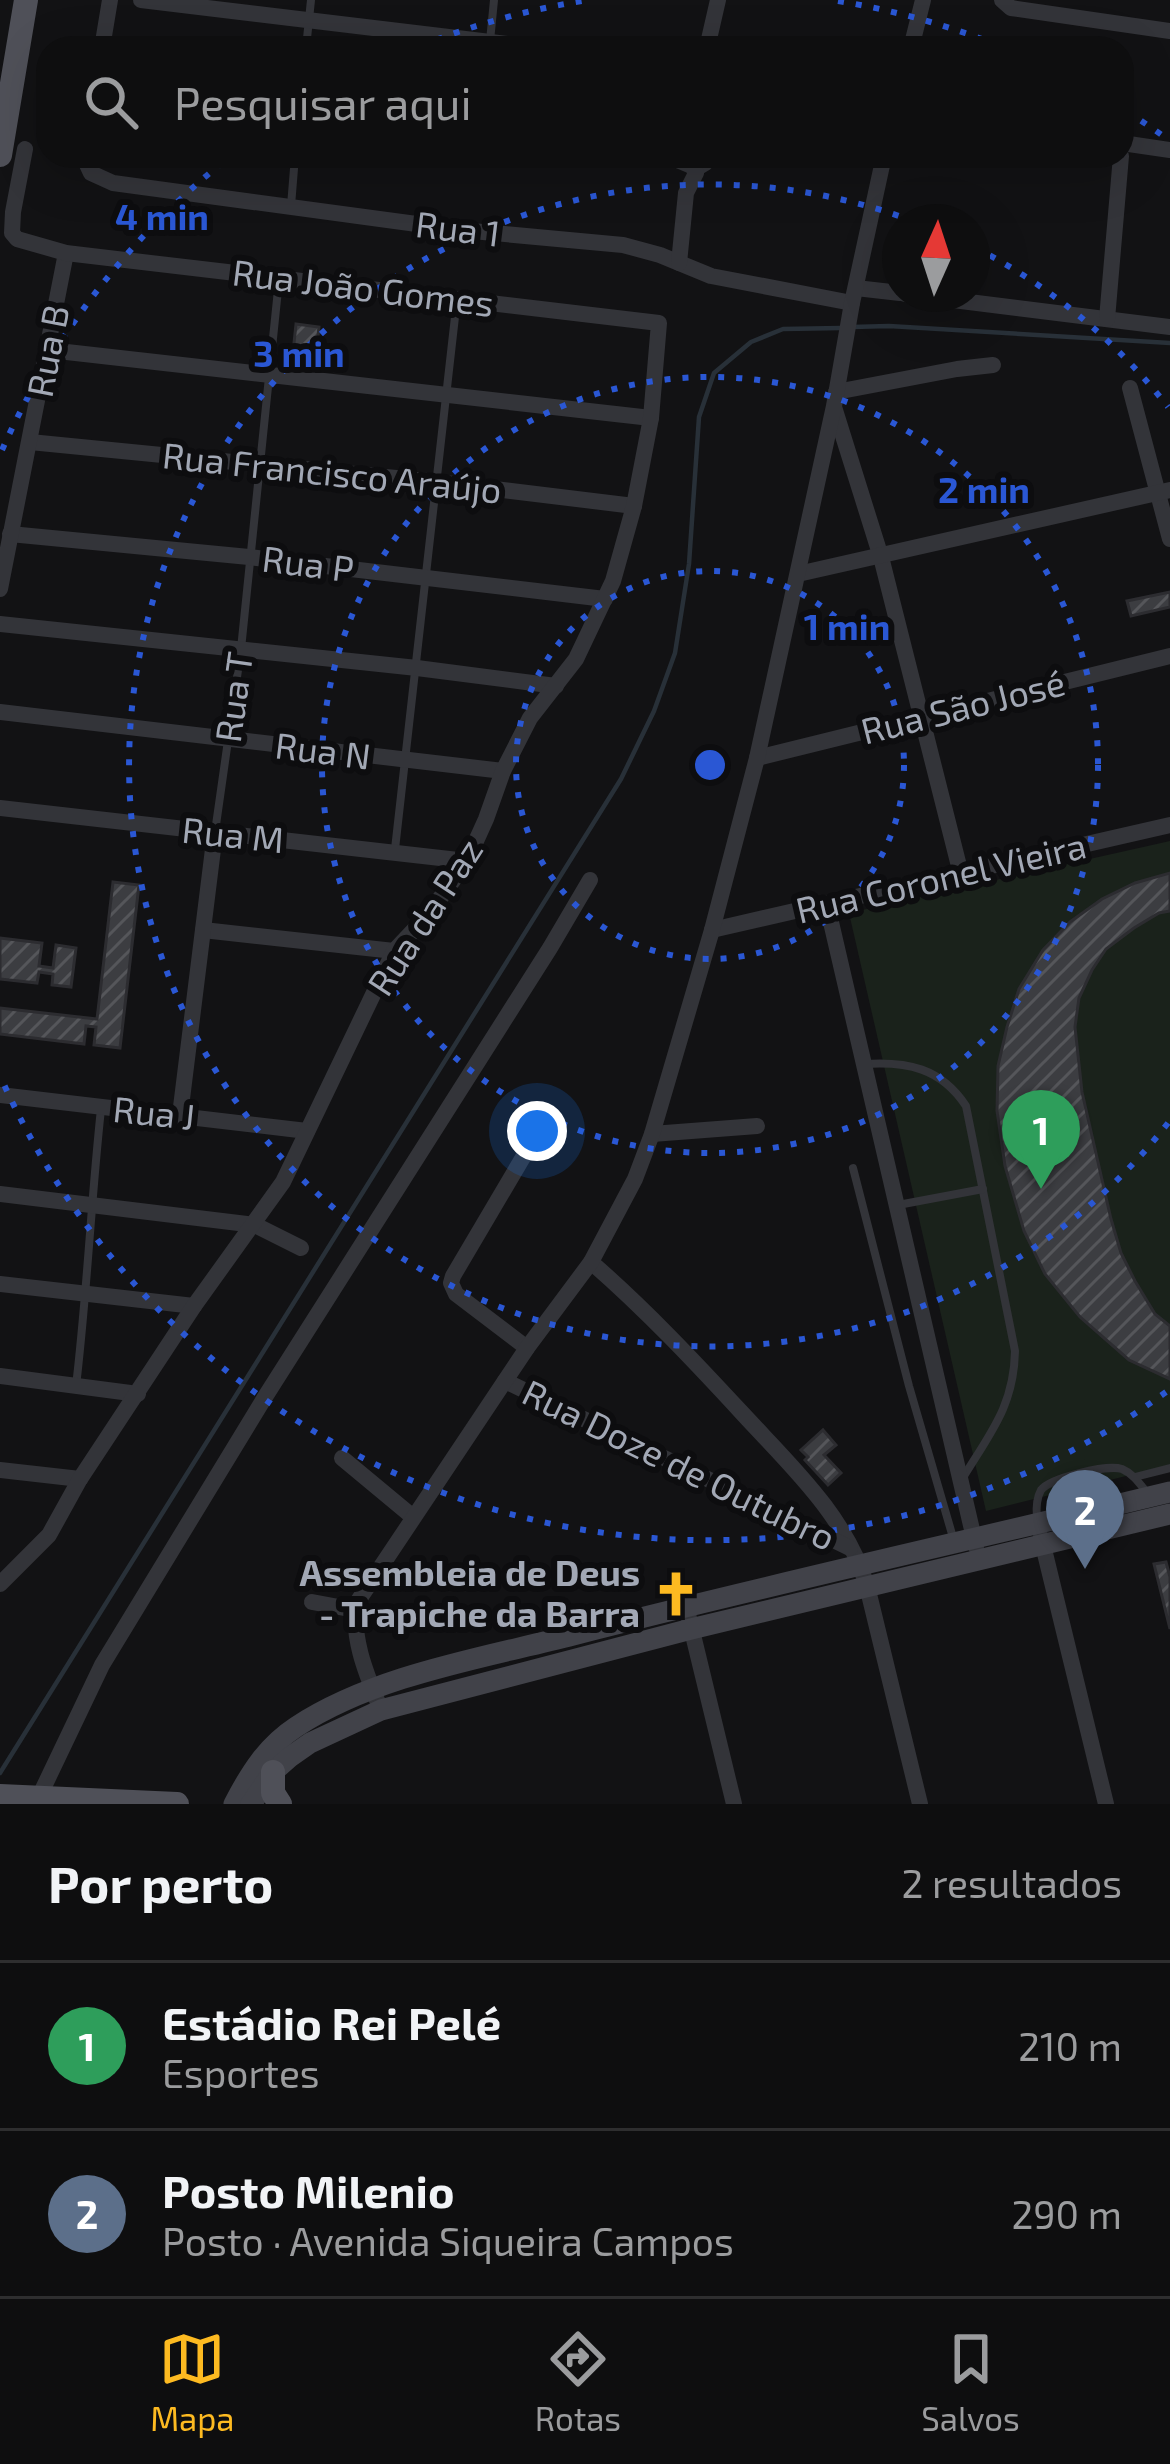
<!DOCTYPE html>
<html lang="pt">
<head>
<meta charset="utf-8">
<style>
  :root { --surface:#0e0e0f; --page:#171718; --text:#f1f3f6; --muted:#9b9c9e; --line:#2e2e2f; --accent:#fdba21 }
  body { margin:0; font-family:"Exo 2",sans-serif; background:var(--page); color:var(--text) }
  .compass { position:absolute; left:882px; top:204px; width:108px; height:108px; border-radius:50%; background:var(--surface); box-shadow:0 12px 48px #0002; rotate:3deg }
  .you { position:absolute; left:537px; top:1131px; width:42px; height:42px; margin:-30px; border:9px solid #fff; border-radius:50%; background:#1a73e8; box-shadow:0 0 0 18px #1a73e833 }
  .badge { display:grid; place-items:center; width:78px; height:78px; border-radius:50%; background:var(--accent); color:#fff; font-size:39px; font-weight:700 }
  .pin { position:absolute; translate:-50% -99px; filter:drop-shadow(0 3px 6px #0008) }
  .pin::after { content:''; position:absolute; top:63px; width:42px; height:36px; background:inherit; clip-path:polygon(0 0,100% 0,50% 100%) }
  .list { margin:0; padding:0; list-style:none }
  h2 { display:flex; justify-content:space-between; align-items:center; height:156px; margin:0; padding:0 48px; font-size:51px }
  h2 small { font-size:39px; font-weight:400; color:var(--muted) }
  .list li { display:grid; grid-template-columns:78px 1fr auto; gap:36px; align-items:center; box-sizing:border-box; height:168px; padding:0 48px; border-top:3px solid var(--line) }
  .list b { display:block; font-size:45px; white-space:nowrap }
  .list p { margin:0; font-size:39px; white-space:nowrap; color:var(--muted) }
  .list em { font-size:39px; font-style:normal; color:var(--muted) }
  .icon { flex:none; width:66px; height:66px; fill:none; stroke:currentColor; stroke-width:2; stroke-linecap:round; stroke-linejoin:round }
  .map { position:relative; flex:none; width:1170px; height:1804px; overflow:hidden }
  .search { position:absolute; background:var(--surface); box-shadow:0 12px 48px #0002; left:36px; right:36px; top:36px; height:132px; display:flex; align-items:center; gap:30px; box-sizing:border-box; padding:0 42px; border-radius:36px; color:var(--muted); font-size:45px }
  .sheet { height:492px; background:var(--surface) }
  nav { display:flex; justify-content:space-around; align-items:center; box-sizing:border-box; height:168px; border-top:3px solid var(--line); background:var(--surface); font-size:33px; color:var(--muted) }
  nav a { display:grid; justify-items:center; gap:6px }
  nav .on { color:var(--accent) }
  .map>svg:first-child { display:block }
  .grass { fill:#1a221b }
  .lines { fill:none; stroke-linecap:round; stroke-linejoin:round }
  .stream { stroke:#283038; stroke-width:4.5 }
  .building { fill:url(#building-hatch); stroke:#2c2c30; stroke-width:3 }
  .lane { stroke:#333439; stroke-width:8 }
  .street { stroke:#333439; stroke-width:16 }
  .secondary { stroke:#414249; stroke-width:21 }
  .primary { stroke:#4f5058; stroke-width:24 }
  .ring { fill:none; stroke:#2a57d4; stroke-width:6; stroke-dasharray:6 12 }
  .labels { text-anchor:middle; stroke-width:12; stroke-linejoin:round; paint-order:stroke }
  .street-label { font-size:36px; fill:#a2a8b5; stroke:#0d0d0f }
  .poi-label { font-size:36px; font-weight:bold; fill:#a2a8b5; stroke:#0d0d0f; text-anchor:end }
  .centre { fill:#2a57d4; stroke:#0d0d0f; stroke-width:6 }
  .ring-label { font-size:36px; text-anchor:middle; font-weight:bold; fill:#2a57d4; stroke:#0d0d0f; stroke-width:12; stroke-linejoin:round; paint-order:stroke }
</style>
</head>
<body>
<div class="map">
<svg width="1170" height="1804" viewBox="0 0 1170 1804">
  <defs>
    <pattern id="building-hatch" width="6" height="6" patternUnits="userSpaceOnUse" patternTransform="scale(3)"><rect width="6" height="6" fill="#3c3d41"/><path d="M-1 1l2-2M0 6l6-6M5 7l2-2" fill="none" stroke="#55565a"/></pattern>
  </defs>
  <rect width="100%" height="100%" fill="#121214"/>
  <polygon class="grass" points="1170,841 1170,1465 986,1511 849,913"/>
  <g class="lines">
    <g class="stream">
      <polyline points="852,327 889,326 1170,343"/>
      <polyline points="0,1773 621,779 654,711 675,653 689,564 699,417 714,373 751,342 783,329 841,328"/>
    </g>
  </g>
  <g class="building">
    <polygon points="296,324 319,327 315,364 292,362"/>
    <polygon points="1170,592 1170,607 1131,616 1127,601"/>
    <polygon points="1170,873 1170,911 1159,913 1134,928 1106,949 1092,970 1079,998 1075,1027 1082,1092 1111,1219 1121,1253 1135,1281 1155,1314 1170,1326 1170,1379 1129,1360 1080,1317 1045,1274 1024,1231 1005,1166 997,1111 998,1066 1007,1027 1019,989 1043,950 1070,922 1102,899 1135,883"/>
    <polygon points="113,882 139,885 120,1048 94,1045 96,1027 86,1026 84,1044 0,1034 0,1008 97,1019"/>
    <polygon points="0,938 42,943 39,966 53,968 56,945 76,948 71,987 52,985 53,974 39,972 37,983 0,979"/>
    <polygon points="823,1430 836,1445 824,1455 841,1473 828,1485 805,1460 808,1457 801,1450"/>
    <polygon points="1166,1562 1170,1577 1170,1629 1154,1564"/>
  </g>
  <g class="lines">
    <g class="lane">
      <polyline points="490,41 494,0"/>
      <polyline points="306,48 311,0"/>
      <polyline points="698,172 708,166 712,156"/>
      <polyline points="291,206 295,156"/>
      <polyline points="215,832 241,649 279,280"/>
      <polyline points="395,849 457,299"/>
      <path d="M 864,1064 C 907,1061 941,1068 966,1106 L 1015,1351 C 1014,1405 991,1432 964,1476"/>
      <polyline points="853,1168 909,1386 954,1541"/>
      <polyline points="898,1205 983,1189"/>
      <path d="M 76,1386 C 87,1294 91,1201 101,1109"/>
      <polyline points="1135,1477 1170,1468"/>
      <path d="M 1037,1518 C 1036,1508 1036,1499 1041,1490 C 1050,1478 1107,1464 1122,1469 C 1134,1474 1141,1486 1149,1495"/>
    </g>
    <g class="street">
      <polyline points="141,0 540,48"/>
      <polyline points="1002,0 1011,8 1170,31"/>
      <polyline points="102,48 110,0"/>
      <polyline points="707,48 718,0"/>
      <polyline points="911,48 923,0"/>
      <polyline points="1122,143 1170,150"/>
      <polyline points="71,156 84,158 91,173 113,183 461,230 623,245 660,255 711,276 852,303"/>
      <polyline points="668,156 692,166 696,173 686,193 679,263"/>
      <polyline points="856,288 900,293"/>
      <polyline points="905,294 1170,327"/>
      <polyline points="1107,319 1121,156"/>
      <polyline points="49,350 651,418"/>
      <polyline points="1130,388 1170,539"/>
      <polyline points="836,392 957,369 993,365"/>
      <polyline points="834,407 881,557 961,874"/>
      <polyline points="30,442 437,482 634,506"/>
      <polyline points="10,534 249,557 605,599"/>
      <polyline points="798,574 1170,490"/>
      <polyline points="0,589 66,253"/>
      <polyline points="0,624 417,668 556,686"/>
      <polyline points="0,712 503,771"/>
      <polyline points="757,758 1170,656"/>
      <polyline points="0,808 467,861"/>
      <polyline points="827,905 976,1547"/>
      <polyline points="203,930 394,951"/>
      <polyline points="712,930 1170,825"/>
      <polyline points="0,1095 307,1131"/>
      <polyline points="180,1115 215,833"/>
      <polyline points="652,1134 757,1126"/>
      <polyline points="0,1194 255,1225 301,1248"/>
      <path d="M 591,1262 C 645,1309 694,1361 743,1414 C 791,1466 846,1516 867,1586 L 920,1804"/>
      <polyline points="0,1284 194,1306"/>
      <polyline points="527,1348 456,1294 451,1283 453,1276 535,1137"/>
      <polyline points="0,1376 138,1394"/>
      <polyline points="505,1381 850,1548"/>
      <polyline points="342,1458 413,1517"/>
      <polyline points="0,1470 80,1479"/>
      <polyline points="1041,1537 1106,1804"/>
      <polyline points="0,1584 49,1535 80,1479 194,1306 283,1182 394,951 428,915 467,861 486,819 503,771 530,718 576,659 613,581 634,506 651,418 659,323 66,253 17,239 12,233 13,212 25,149"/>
      <polyline points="312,1602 355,1610"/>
      <polyline points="686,1606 734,1804"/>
      <path d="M 381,1710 C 368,1678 349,1635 358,1601 L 527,1348 L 591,1262 L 635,1179 L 652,1134 L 712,930 L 757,758 L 834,406 L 852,303 L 884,156"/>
      <polyline points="39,1797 102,1665 265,1397 550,948 590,880"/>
    </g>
    <g class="secondary">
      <path d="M 234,1804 C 250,1773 267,1746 296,1727 C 375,1675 483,1658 573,1635 C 772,1584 971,1540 1170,1492"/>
      <polyline points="251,1804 273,1772 290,1757 310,1743 381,1710 691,1629 1170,1514"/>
    </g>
    <g class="primary">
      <polyline points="0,155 26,0"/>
      <polyline points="273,1772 273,1793 280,1804"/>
      <polyline points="0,1796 177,1804"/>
    </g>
  </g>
  <g class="ring">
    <circle cx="710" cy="765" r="194"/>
    <circle cx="710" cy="765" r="388"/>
    <path d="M1168 1123A581 581 0 1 1 913 221M974 247A581 581 0 0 1 1168 407"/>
    <path d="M1166 1392A775 775 0 0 1 2 1080M2 450A775 775 0 0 1 228 158M420 46A775 775 0 0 1 582 1M838 1A775 775 0 0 1 1000 46M1126 111A775 775 0 0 1 1166 138"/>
  </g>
  <defs>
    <g id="church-bare" transform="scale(3.6)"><path d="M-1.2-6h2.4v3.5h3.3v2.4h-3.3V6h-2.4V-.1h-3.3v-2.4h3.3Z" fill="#fdba21" stroke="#0d0d0f" stroke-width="2.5" paint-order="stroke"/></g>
  </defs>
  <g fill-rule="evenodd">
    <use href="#church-bare" x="676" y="1594"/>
  </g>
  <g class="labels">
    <g class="street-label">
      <text transform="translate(458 229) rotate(7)" y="13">Rua 1</text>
      <text transform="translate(363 288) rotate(7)" y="13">Rua João Gomes</text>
      <text transform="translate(48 351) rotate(-79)" y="13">Rua B</text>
      <text transform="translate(332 473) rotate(6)" y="13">Rua Francisco Araújo</text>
      <text transform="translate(308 564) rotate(7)" y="13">Rua P</text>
      <text transform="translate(234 697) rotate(-82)" y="13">Rua T</text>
      <text transform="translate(963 707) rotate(-14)" y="13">Rua São José</text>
      <text transform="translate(323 751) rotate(7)" y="13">Rua N</text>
      <text transform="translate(233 835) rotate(6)" y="13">Rua M</text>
      <text transform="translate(941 878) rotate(-13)" y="13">Rua Coronel Vieira</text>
      <text transform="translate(425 917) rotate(-57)" y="13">Rua da Paz</text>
      <text transform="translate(154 1113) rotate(6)" y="13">Rua J</text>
      <text transform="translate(679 1465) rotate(26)" y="13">Rua Doze de Outubro</text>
    </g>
    <g class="poi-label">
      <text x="640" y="1586">Assembleia de Deus<tspan x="640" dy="41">- Trapiche da Barra</tspan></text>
    </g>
  </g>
  <circle cx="710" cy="765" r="18" class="centre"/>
  <g class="ring-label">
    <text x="162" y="230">4 min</text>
    <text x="299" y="367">3 min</text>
    <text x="984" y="503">2 min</text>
    <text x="847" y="640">1 min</text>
  </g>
</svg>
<svg class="compass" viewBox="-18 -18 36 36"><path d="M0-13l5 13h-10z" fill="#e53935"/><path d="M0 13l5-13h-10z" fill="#9b9c9e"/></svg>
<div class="you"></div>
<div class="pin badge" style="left:1041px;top:1189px;background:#2e9e5b">1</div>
<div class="pin badge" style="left:1085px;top:1569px;background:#5c6f8a">2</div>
<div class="search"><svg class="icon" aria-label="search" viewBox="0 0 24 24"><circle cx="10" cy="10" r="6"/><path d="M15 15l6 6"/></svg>Pesquisar aqui</div>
</div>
<section class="sheet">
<h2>Por perto<small>2 resultados</small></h2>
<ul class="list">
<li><span class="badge" style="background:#2e9e5b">1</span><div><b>Estádio Rei Pelé</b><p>Esportes</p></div><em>210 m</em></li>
<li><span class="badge" style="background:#5c6f8a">2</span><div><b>Posto Milenio</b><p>Posto · Avenida Siqueira Campos</p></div><em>290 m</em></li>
</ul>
</section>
<nav>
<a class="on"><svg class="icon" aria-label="map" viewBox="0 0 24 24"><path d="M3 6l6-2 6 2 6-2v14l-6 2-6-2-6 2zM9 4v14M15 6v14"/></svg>Mapa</a>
<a><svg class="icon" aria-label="directions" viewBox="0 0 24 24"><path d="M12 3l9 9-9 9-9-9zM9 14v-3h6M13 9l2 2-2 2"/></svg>Rotas</a>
<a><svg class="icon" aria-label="saved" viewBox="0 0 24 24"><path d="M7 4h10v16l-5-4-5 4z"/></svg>Salvos</a>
</nav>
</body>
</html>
